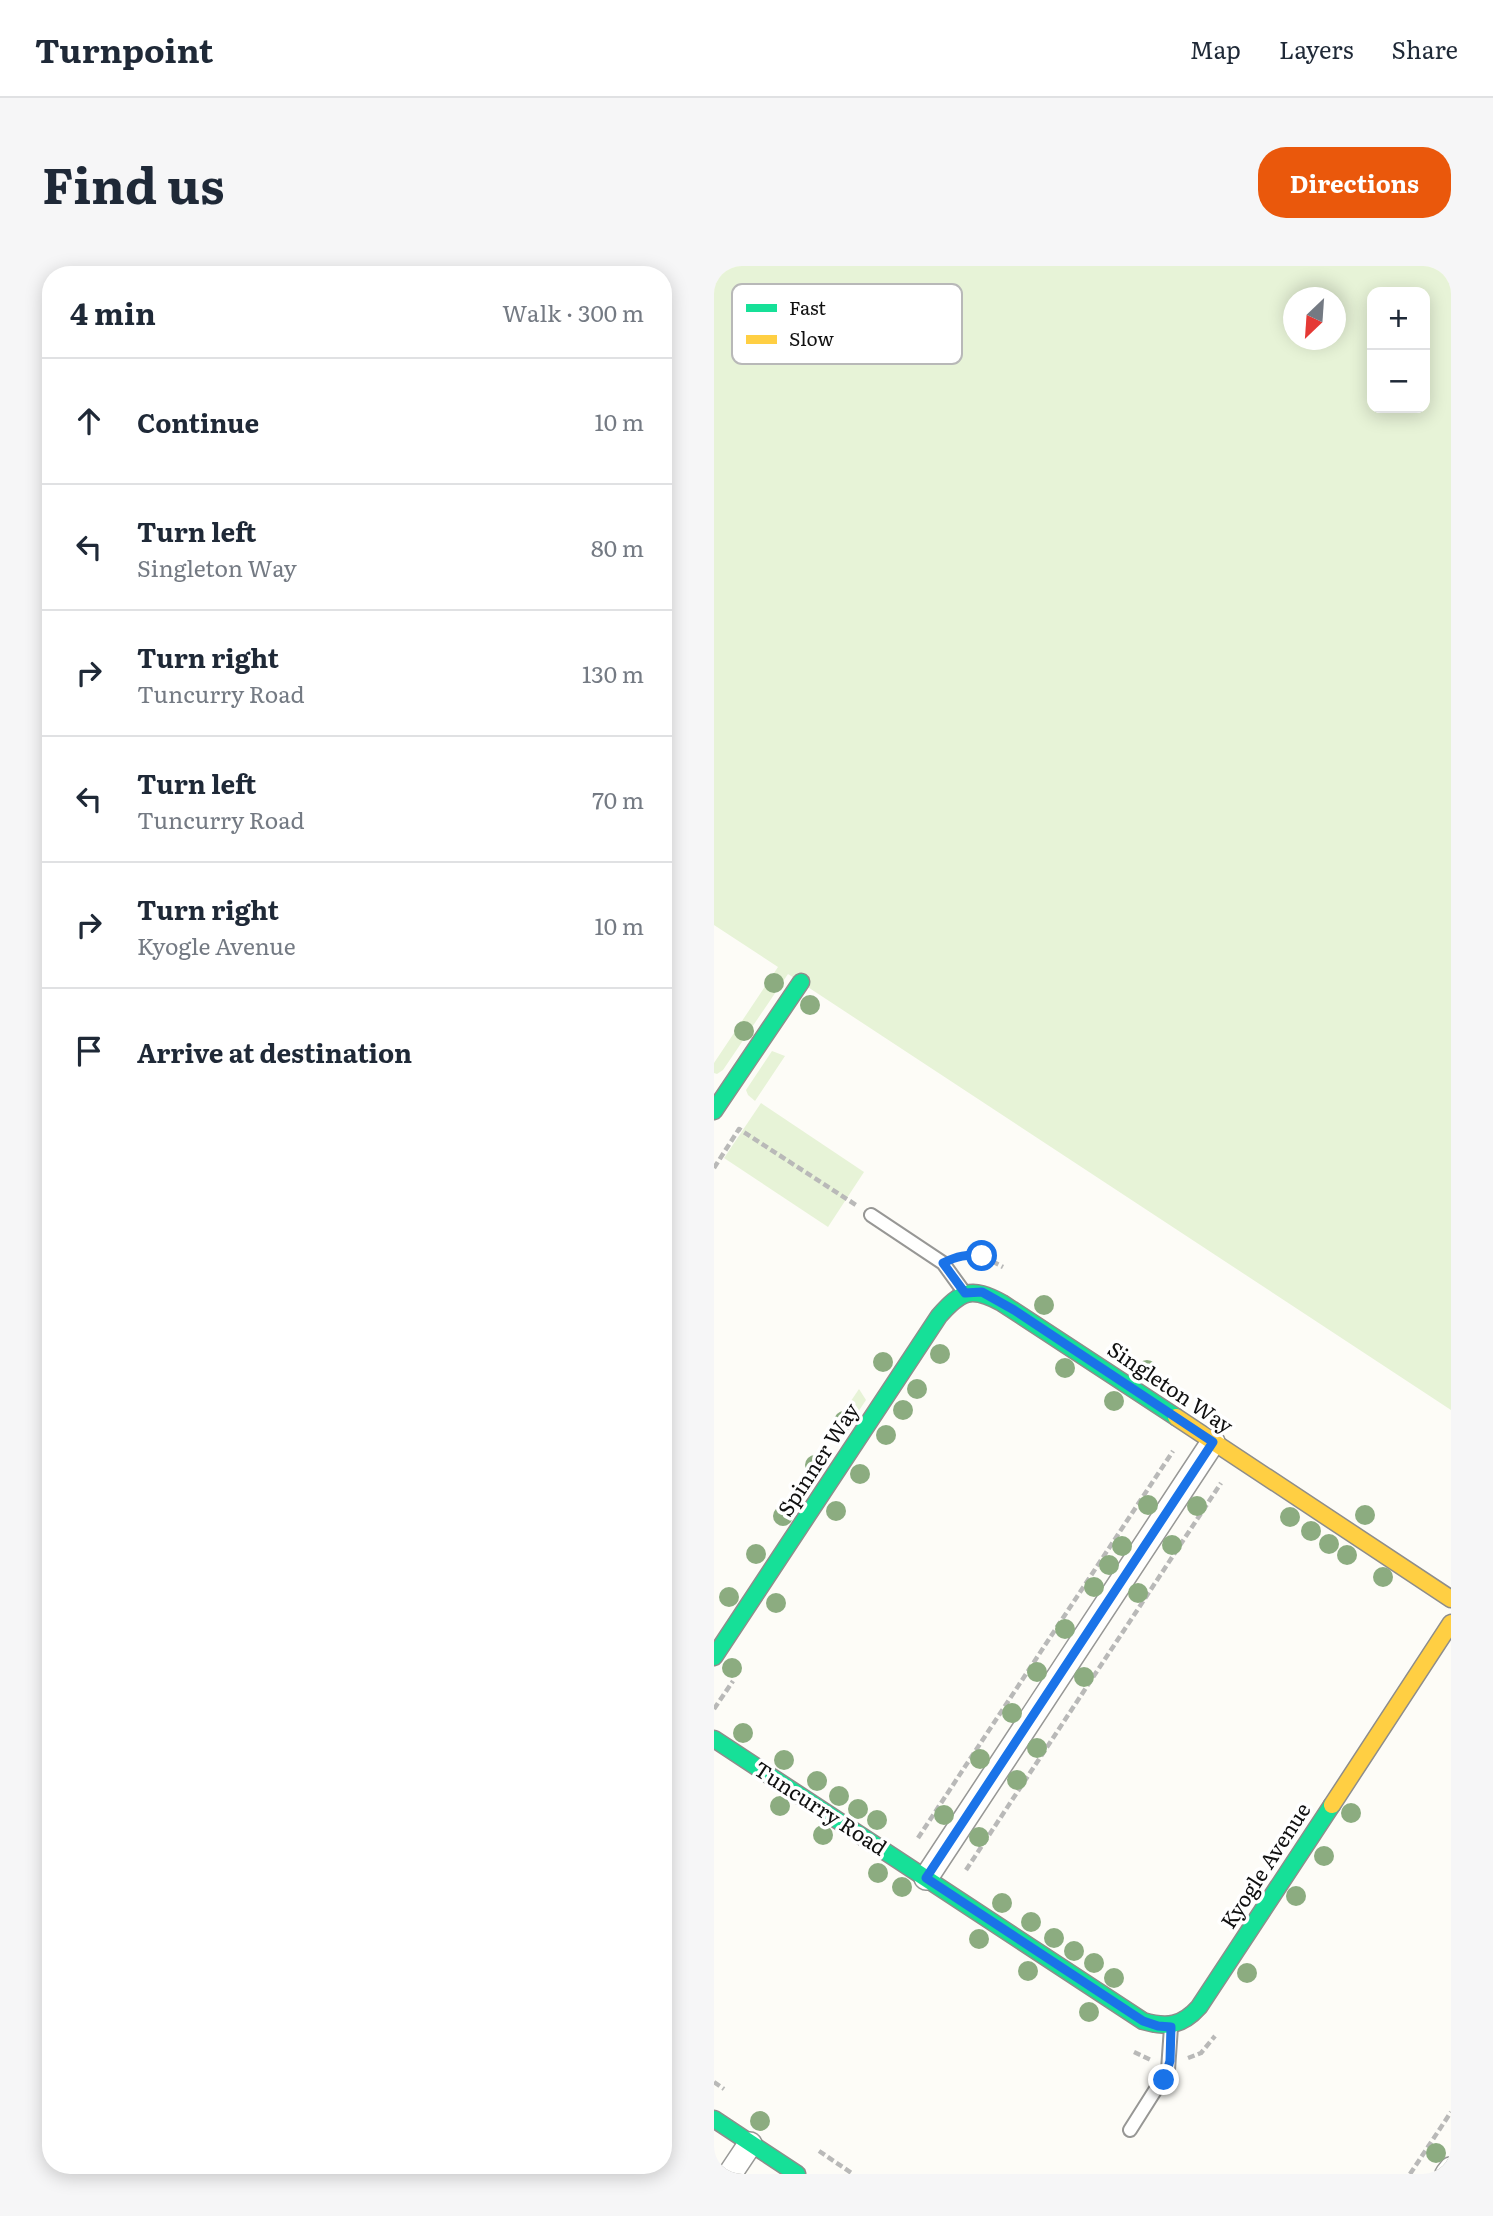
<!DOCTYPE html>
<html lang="en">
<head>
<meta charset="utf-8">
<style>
  :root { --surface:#fff; --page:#f6f6f7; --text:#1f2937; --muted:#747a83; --line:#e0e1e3; --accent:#ea580c }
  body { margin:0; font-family:Literata,serif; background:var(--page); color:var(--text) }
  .controls { position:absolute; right:21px; top:21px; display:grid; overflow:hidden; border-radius:14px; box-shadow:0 4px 18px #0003 }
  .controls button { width:63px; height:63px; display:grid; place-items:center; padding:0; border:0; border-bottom:2px solid var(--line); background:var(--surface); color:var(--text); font:35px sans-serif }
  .compass { position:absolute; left:569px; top:21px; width:63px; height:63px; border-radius:50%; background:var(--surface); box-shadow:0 4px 18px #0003; rotate:205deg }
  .stop { position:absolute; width:21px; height:21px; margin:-16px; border:5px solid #1a73e8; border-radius:50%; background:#fff }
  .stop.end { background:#1a73e8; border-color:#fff; box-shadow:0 2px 7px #0008 }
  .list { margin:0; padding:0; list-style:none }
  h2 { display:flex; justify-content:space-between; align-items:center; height:91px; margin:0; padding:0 28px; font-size:30px }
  h2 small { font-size:23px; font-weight:400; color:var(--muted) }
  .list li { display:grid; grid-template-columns:46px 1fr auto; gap:21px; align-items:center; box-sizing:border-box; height:126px; padding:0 28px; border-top:2px solid var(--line) }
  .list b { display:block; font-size:26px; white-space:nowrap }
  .list p { margin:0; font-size:23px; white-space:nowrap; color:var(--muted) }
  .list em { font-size:23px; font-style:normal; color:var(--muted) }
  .icon { flex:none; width:38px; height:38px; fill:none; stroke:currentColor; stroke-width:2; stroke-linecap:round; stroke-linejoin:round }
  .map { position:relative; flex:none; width:737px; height:1908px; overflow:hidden; border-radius:28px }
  header { display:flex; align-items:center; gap:42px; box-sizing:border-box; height:98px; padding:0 35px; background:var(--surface); border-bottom:2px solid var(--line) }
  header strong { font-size:33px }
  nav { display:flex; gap:38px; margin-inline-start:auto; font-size:24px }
  .intro { display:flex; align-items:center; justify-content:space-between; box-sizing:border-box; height:168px; padding:0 42px }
  h1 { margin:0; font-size:49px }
  .button { padding:18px 32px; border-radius:28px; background:var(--accent); color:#fff; font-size:24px; font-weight:700 }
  main { display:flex; gap:42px; padding:0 42px }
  aside { flex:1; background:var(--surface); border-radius:28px; box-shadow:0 4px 18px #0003 }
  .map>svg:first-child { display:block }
  .green { fill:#e7f3d7; fill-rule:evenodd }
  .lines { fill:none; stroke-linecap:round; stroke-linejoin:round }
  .lane-casing { stroke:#979795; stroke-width:16 }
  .street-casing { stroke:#979795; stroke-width:26 }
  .fast-casing { stroke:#8e8d8b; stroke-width:19 }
  .slow-casing { stroke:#8e8d8b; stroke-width:19 }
  .path { stroke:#b9b9b8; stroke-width:4.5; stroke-dasharray:7 3.5; stroke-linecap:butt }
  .lane { stroke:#fffffe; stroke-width:12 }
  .street { stroke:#fffffe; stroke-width:23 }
  .fast { stroke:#16e098; stroke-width:16 }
  .slow { stroke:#ffcf43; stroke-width:16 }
  .tree { fill:#8cac80 }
  .route { stroke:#1a73e8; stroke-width:9 }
  .labels { text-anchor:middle; stroke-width:7; stroke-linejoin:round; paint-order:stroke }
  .street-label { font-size:21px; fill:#111; stroke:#fff }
  .key { fill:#fff; stroke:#b8b8b8; stroke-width:2 }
  .key-label { font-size:19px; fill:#111 }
</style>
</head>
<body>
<header>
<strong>Turnpoint</strong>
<nav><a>Map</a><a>Layers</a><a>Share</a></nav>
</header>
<div class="intro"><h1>Find us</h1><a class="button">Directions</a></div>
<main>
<aside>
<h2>4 min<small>Walk · 300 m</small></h2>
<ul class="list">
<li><svg class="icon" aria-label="ahead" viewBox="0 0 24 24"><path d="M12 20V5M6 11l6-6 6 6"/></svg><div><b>Continue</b></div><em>10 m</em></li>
<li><svg class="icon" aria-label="left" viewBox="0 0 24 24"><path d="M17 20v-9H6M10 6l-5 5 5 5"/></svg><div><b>Turn left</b><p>Singleton Way</p></div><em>80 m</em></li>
<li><svg class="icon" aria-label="right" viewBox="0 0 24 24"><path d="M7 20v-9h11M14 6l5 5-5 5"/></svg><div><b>Turn right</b><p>Tuncurry Road</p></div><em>130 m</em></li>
<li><svg class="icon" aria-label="left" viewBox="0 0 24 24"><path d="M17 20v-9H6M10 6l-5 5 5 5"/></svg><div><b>Turn left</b><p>Tuncurry Road</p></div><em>70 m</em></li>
<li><svg class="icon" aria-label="right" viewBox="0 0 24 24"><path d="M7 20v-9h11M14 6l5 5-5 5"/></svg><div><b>Turn right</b><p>Kyogle Avenue</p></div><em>10 m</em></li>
<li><svg class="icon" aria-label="arrive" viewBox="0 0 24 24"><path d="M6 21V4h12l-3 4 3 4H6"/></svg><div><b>Arrive at destination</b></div></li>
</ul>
</aside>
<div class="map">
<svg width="737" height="1908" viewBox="0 0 737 1908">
  <rect width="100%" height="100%" fill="#fdfcf7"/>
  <g class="green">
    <path d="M 0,0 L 737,0 L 737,1144 L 74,708 L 9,804 L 3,808 L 0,807 L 0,797 L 64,701 L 0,659 ZM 658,26 L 711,26 L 711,142 L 658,142 ZM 580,32 L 622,32 L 622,74 L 580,74 Z"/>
    <polygon points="58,785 71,790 41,835 34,829 32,824"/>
    <polygon points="47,837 150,906 114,961 10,892"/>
    <polygon points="145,1123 152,1134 126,1173 114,1169"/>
    <polygon points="108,1179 116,1189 93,1224 81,1219"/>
  </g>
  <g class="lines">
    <g class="lane-casing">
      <g id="lane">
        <polyline points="157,949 229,997 250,1026"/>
        <polyline points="416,1864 454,1804 457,1761"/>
      </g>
    </g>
    <g class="street-casing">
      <g id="street">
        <polyline points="212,1612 499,1176"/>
        <polyline points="16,1908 36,1878"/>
        <polyline points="733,1908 737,1903"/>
      </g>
    </g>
    <g class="fast-casing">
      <g id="fast">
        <polyline points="0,845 87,716"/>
        <path d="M 0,1391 L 225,1050 C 247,1025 257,1020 288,1037 L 462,1151"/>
        <path d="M 0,1473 L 429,1755 C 453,1762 468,1760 485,1741 L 618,1539"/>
        <polyline points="0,1853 83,1908"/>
      </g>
    </g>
    <g class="slow-casing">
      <g id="slow">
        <polyline points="462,1151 737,1333"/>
        <polyline points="618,1539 737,1357"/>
      </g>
    </g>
    <g class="path">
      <polyline points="0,902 25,863 142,939"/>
      <polyline points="248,990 268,990 289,1001"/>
      <polyline points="0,1443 19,1415"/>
      <polyline points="204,1572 459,1185"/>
      <polyline points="252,1604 507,1217"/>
      <polyline points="420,1786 437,1794"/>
      <polyline points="474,1792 487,1787 501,1770"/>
      <polyline points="0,1816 10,1823"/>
      <polyline points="105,1885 139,1908"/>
      <polyline points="696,1908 737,1846"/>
    </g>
    <use href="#lane" class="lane"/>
    <use href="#street" class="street"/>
    <use href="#fast" class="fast"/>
    <use href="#slow" class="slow"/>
  </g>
  <g class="tree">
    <circle cx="60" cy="717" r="10"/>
    <circle cx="96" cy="739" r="10"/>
    <circle cx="30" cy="765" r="10"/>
    <circle cx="330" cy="1039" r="10"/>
    <circle cx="226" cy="1088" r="10"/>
    <circle cx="169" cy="1096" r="10"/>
    <circle cx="351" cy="1102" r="10"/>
    <circle cx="433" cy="1104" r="10"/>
    <circle cx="203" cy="1123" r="10"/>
    <circle cx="400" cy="1135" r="10"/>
    <circle cx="189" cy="1144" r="10"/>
    <circle cx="130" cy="1155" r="10"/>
    <circle cx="172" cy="1169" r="10"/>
    <circle cx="101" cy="1199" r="10"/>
    <circle cx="146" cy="1208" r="10"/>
    <circle cx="434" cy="1239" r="10"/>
    <circle cx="483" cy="1240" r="10"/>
    <circle cx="122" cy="1245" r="10"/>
    <circle cx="651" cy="1249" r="10"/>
    <circle cx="69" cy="1250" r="10"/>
    <circle cx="576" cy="1251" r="10"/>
    <circle cx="597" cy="1265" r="10"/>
    <circle cx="615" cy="1278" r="10"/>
    <circle cx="458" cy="1279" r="10"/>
    <circle cx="408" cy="1280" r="10"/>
    <circle cx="42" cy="1288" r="10"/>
    <circle cx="633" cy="1289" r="10"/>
    <circle cx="395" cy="1299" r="10"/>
    <circle cx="669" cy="1311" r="10"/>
    <circle cx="380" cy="1321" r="10"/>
    <circle cx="424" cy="1327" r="10"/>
    <circle cx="15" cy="1331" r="10"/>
    <circle cx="62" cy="1337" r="10"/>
    <circle cx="351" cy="1363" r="10"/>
    <circle cx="18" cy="1402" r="10"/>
    <circle cx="323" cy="1406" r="10"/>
    <circle cx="370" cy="1411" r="10"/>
    <circle cx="298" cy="1447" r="10"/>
    <circle cx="29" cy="1467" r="10"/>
    <circle cx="323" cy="1482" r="10"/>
    <circle cx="266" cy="1493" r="10"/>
    <circle cx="70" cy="1494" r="10"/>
    <circle cx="303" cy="1514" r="10"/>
    <circle cx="103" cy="1515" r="10"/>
    <circle cx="125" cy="1530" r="10"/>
    <circle cx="66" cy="1540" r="10"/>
    <circle cx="144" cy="1543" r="10"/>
    <circle cx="637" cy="1547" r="10"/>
    <circle cx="230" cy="1549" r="10"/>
    <circle cx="163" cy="1554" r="10"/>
    <circle cx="109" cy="1569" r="10"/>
    <circle cx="265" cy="1571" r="10"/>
    <circle cx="610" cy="1590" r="10"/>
    <circle cx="164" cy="1607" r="10"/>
    <circle cx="188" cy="1621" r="10"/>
    <circle cx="582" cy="1630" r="10"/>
    <circle cx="288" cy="1637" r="10"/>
    <circle cx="317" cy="1656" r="10"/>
    <circle cx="340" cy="1672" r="10"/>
    <circle cx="265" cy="1673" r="10"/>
    <circle cx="360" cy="1685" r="10"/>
    <circle cx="380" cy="1697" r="10"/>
    <circle cx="314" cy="1705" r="10"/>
    <circle cx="533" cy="1707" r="10"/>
    <circle cx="400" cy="1712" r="10"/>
    <circle cx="375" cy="1746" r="10"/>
    <circle cx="46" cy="1855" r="10"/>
    <circle cx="722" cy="1887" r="10"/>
  </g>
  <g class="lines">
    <path class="route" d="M 268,990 C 253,988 243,990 229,997 L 251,1027 L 268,1026 L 300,1044 L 499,1176 L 212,1612 L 429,1755 L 444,1760 L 457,1761 L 456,1795 L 450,1814"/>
  </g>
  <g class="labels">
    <g class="street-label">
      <text transform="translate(456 1122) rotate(34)" y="7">Singleton Way</text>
      <text transform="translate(105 1194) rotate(-57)" y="7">Spinner Way</text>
      <text transform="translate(106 1543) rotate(33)" y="7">Tuncurry Road</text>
      <text transform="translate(552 1600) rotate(-57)" y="7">Kyogle Avenue</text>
    </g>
  </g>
  <rect x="18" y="18" width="230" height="80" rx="10" class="key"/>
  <rect x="32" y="38" width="31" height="8" fill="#16e098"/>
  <rect x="32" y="69" width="31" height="9" fill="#ffcf43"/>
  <g class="key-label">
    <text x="75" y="49">Fast</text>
    <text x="75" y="80">Slow</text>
  </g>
</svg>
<div class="controls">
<button>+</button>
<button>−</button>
</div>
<svg class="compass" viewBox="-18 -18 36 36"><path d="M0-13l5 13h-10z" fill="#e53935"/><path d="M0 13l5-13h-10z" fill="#747a83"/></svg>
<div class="stop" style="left:268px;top:990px"></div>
<div class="stop end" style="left:450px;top:1814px"></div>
</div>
</main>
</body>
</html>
